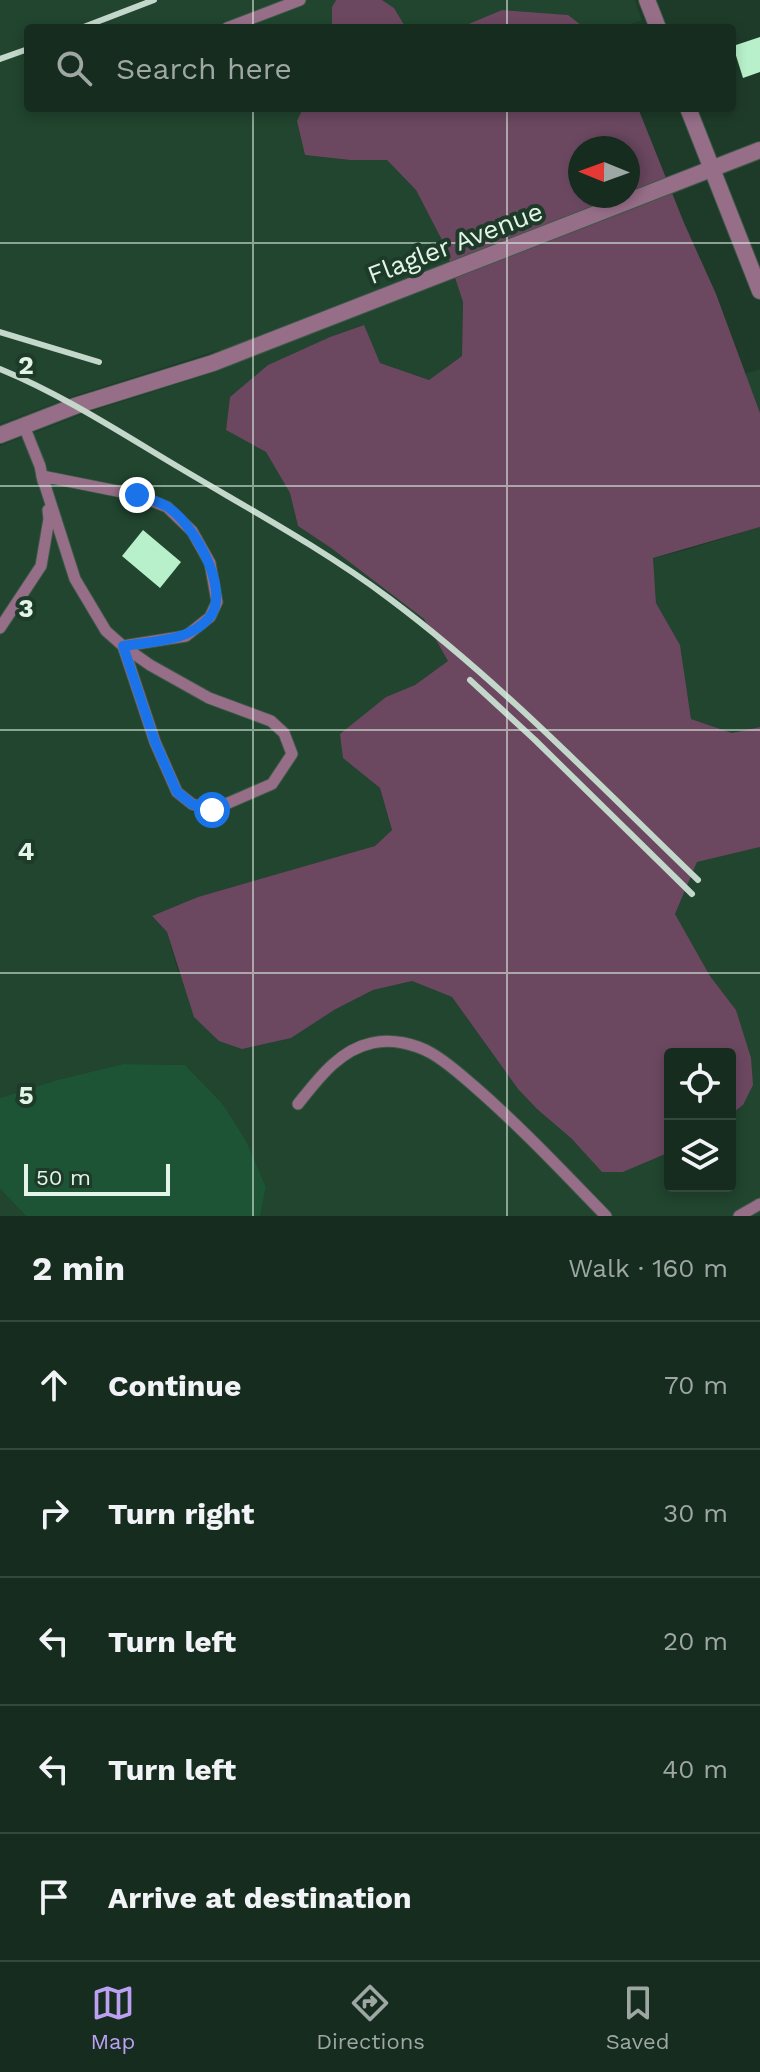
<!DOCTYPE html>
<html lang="en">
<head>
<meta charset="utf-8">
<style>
  :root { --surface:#162c1f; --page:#23382c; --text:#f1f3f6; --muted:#9ea7a4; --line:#35483d; --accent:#bca0f2 }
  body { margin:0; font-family:"Work Sans",sans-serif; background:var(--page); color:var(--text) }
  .controls { position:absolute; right:24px; bottom:24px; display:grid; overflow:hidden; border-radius:8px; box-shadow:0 4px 12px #0003 }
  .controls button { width:72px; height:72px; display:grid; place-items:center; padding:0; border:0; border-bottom:2px solid var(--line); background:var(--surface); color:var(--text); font:40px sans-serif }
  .compass { position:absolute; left:568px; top:136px; width:72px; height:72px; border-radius:50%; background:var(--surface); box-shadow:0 4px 12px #0003; rotate:271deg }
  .scale { position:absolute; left:24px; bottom:20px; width:146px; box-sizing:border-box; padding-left:8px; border:4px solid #e3f4e9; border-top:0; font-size:22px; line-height:28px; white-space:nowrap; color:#e3f4e9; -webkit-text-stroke:6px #1e3b29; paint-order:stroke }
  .stop { position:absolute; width:24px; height:24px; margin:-18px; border:6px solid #1a73e8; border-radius:50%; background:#fff }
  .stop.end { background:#1a73e8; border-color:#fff; box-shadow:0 2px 8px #0008 }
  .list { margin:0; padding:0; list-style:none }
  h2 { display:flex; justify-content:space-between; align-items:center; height:104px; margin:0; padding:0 32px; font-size:34px }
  h2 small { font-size:26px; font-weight:400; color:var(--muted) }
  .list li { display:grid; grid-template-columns:52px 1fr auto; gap:24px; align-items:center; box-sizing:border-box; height:128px; padding:0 32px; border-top:2px solid var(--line) }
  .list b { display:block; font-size:30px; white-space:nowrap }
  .list em { font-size:26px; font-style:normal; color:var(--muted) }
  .icon { flex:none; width:44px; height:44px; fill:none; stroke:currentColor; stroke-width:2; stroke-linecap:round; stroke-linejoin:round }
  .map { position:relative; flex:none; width:760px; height:1216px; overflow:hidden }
  .search { position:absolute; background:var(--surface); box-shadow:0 4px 12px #0003; left:24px; right:24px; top:24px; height:88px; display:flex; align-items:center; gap:20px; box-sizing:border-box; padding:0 28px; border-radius:8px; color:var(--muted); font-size:30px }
  .sheet { height:744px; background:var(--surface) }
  nav { display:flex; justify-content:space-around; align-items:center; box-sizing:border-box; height:112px; border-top:2px solid var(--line); background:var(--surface); font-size:22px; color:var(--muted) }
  nav a { display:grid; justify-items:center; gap:4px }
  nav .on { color:var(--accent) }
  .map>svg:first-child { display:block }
  .built { fill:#21452f }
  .green { fill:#6b4860; fill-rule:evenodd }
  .water { fill:#1c5435 }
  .building { fill:#b7f0ca }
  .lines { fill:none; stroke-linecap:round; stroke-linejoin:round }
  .service-casing { stroke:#3e5948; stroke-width:13 }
  .minor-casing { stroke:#3e5948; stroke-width:18 }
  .tertiary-casing { stroke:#3e5948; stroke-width:18 }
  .service { stroke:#966e88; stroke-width:11 }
  .minor { stroke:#966e88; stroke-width:16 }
  .tertiary { stroke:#966e88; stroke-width:16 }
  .rail { stroke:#c4d7cb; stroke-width:6 }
  .route { stroke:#1a73e8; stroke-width:10 }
  .grid { fill:none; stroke:#e3f4e9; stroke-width:2; stroke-opacity:0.55 }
  .labels { text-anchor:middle; stroke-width:8; stroke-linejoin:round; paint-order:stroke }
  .street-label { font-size:26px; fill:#e3f4e9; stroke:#1e3b29 }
  .grid-label { font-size:26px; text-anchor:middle; font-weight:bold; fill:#e3f4e9; stroke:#1e3b29; stroke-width:8; stroke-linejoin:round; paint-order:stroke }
</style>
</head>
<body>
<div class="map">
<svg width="760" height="1216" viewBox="0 0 760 1216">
  <rect width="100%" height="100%" fill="#1e3b29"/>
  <g class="built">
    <polygon points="0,0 336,0 332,7 332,28 28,28 28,108 303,108 297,122 305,155 350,160 387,160 416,190 444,244 463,302 462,356 429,380 380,363 363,325 330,337 268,365 230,397 226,430 266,452 290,493 298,526 331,548 424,619 448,661 415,685 386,697 344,758 380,788 392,830 375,846 198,897 152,917 167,932 179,975 334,1010 373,990 412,981 452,997 518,1089 537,1109 572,1139 623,1172 670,1152 670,1186 730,1186 730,1115 743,1105 736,1010 710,976 675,914 697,862 760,847 760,1216 260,1216 266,1186 222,1103 185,1065 123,1064 57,1080 0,1098 0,446 80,415 227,368 219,350 71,397 0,424"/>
    <polygon points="382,0 635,0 642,20 621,28 585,28 567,15 502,10 459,28 406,28 394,8"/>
    <polygon points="760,369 760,413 745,374"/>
    <polygon points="760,527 760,727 732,733 691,719 680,645 656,603 653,558 686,550"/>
    <polygon points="0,1189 25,1215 26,1216 0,1216"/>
  </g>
  <g class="green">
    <polygon points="336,0 382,0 394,8 406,28 332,28 332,7"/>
    <polygon points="502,10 568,15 585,28 459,28"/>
    <path d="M 303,108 L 638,108 L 684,223 L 716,294 L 760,413 L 760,527 L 653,558 L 656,603 L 680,645 L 691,719 L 732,733 L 760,727 L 760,847 L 697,862 L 675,914 L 710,976 L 736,1010 L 751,1058 L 753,1085 L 743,1105 L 730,1115 L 730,1054 L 670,1054 L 670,1152 L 623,1172 L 602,1172 L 572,1139 L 537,1109 L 518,1089 L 452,997 L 412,981 L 373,990 L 334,1010 L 291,1038 L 242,1049 L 219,1041 L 194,1017 L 167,932 L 152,916 L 198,897 L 375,846 L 392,830 L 380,788 L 343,758 L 340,734 L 386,697 L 415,685 L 448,661 L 424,619 L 331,548 L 298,526 L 290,493 L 266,452 L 226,430 L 230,397 L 268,365 L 330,337 L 364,325 L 380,363 L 429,380 L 462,356 L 463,302 L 444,244 L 416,190 L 387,160 L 350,160 L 305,155 L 297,121 ZM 580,148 L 628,148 L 628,196 L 580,196 Z"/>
  </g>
  <polygon class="water" points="123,1064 185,1065 222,1103 246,1141 266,1187 260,1216 26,1216 0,1189 0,1098 57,1080"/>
  <g class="building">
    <polygon points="760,37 760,72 743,78 733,46"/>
    <polygon points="143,530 181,562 160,588 122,556"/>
  </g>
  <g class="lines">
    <g class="service-casing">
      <g id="service">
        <polyline points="227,28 300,0"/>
        <polyline points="24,426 40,466 43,481"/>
        <polyline points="0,628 41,566 49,519 48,510"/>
        <polyline points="123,646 150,665 209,698 271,721 284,733 292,754 272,784 212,810 192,804 177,792 155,742 123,646 106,631 75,579 42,476 137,495 167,507 192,531 210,563 217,602 210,617 186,636 123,646"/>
        <path d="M 298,1104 C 318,1079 339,1050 372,1043 C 391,1038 415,1044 431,1053 C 447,1062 461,1075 475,1087 C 521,1127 563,1172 606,1216"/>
        <polyline points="739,1216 760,1204"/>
      </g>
    </g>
    <g class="minor-casing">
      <polyline id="minor" points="0,435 75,406 213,363 760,150"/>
    </g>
    <g class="tertiary-casing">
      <g id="tertiary">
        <polyline points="647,0 658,28"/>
        <polyline points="688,108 760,291"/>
      </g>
    </g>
    <use href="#service" class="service"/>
    <use href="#minor" class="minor"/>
    <use href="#tertiary" class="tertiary"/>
    <g class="rail">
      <polyline points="81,28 154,0"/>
      <polyline points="0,59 28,49"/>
      <polyline points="0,332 99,362"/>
      <path d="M 0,369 C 61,394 118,431 175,465 C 247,508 322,548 390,599 C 501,682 598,784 698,880"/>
      <polyline points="470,680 535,740 692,894"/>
    </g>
  </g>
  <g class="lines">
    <path class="route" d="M 137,495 C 146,498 157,501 166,506 C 192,521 233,591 209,618 C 188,642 152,641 123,646 L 155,742 L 177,792 L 192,804 L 212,810"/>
  </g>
  <path class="grid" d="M 253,0 L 253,28M 507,0 L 507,28M 253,108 L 253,1216M 507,108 L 507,1216M 0,243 L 760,243M 0,486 L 760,486M 0,730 L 760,730M 0,973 L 760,973"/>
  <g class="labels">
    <g class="street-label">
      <text transform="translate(455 243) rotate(-21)" y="9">Flagler Avenue</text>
    </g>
  </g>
  <g class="grid-label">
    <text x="26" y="374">2</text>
    <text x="26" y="617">3</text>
    <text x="26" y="860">4</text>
    <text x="26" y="1104">5</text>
  </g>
</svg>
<div class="controls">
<button><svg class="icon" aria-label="locate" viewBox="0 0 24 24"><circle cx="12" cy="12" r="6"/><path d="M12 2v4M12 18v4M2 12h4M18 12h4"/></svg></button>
<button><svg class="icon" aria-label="layers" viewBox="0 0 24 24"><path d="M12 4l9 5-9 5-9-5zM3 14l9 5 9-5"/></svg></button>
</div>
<svg class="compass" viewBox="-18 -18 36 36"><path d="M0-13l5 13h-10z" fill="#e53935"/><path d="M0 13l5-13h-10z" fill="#9ea7a4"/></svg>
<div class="scale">50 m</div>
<div class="stop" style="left:212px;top:810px"></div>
<div class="stop end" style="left:137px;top:495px"></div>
<div class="search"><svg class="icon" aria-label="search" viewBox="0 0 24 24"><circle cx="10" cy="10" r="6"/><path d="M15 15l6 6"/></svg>Search here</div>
</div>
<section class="sheet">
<h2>2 min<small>Walk · 160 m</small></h2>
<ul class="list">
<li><svg class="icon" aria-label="ahead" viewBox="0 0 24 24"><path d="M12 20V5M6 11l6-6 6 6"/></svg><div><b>Continue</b></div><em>70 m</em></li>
<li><svg class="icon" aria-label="right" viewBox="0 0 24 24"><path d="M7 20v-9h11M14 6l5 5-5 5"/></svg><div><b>Turn right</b></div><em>30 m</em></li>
<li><svg class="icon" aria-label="left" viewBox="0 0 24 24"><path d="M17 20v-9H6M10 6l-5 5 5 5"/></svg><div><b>Turn left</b></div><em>20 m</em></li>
<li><svg class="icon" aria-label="left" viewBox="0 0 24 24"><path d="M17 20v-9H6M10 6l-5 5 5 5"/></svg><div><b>Turn left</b></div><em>40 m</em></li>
<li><svg class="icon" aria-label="arrive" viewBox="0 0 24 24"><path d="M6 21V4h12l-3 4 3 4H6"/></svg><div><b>Arrive at destination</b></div></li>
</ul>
</section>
<nav>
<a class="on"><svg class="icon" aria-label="map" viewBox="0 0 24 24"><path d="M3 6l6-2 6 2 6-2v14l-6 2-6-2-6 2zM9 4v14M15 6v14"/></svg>Map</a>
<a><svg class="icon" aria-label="directions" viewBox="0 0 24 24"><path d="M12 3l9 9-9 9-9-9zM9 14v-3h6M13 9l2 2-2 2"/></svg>Directions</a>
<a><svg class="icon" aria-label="saved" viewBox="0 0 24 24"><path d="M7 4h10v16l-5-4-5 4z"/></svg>Saved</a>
</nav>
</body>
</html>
